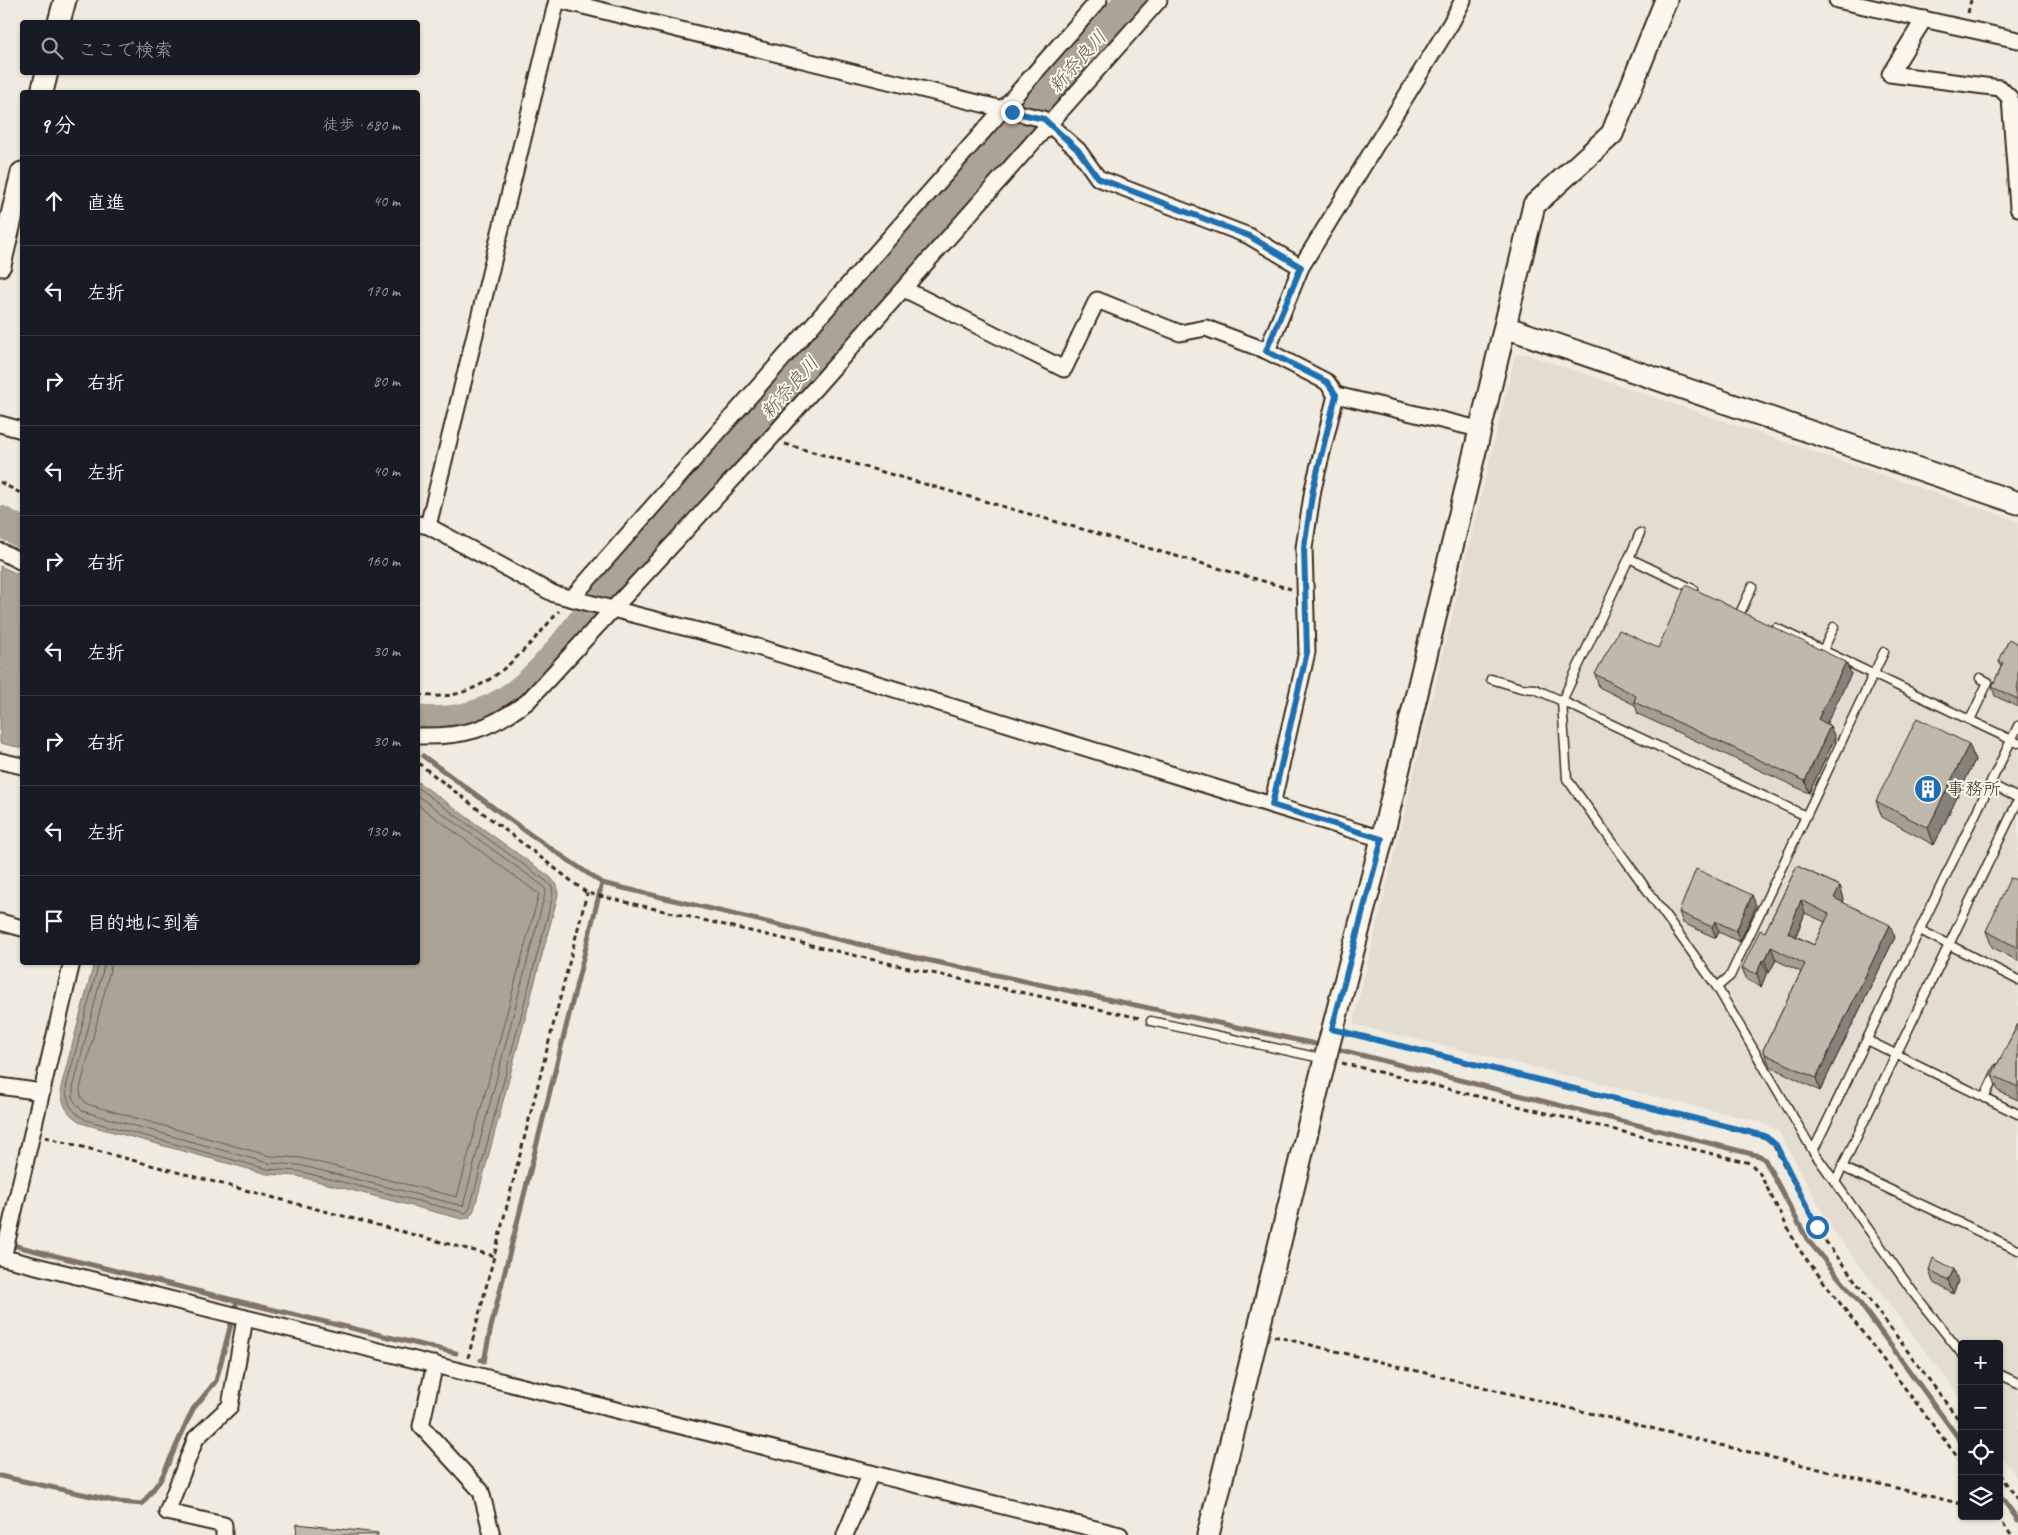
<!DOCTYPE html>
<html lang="ja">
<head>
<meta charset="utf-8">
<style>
  :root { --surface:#171b24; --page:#20242c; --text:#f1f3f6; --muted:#9ea1a6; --line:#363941 }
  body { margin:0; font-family:Caveat,"Klee One",sans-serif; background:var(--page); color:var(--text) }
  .controls { position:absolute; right:15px; bottom:15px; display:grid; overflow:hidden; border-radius:5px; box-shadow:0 1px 4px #0004 }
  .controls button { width:45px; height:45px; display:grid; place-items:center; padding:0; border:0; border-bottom:1px solid var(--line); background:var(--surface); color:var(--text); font:25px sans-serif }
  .stop { position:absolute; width:15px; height:15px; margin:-11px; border:4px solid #1f6fb2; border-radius:50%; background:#fff }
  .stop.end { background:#1f6fb2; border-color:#fff; box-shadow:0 1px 5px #0008 }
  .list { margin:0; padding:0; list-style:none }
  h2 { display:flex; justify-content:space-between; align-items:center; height:65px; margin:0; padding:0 20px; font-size:21px }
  h2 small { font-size:16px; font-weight:400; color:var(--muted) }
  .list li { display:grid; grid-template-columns:32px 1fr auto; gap:15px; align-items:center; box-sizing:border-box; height:90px; padding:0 20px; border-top:1px solid var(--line) }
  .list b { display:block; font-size:19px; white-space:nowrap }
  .list em { font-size:16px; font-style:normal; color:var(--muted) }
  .icon { flex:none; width:28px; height:28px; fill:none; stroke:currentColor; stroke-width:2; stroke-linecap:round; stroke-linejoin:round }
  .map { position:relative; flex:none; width:2018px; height:1535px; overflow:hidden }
  .search { position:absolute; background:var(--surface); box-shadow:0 1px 4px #0004; left:20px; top:20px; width:400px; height:55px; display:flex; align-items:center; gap:12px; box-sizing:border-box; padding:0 18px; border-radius:5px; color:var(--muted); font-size:19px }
  .panel { position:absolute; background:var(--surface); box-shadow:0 1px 4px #0004; left:20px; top:90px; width:400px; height:875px; border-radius:5px }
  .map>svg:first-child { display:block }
  .built { fill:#e2dcd1 }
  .water { fill:#aca397; stroke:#7f7367 }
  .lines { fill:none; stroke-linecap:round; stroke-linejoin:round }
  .shore { stroke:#685a4e; stroke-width:1 }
  .stream { stroke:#7f7367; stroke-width:5 }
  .river { stroke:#aca397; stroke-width:31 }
  .lane-casing { stroke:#3b2a1e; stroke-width:11 }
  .street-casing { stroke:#3b2a1e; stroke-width:19 }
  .secondary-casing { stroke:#3b2a1e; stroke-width:25 }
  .path { stroke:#3b2a1e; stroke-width:3; stroke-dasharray:5 4; stroke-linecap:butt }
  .lane { stroke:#fbf7ec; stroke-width:8 }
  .street { stroke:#fbf7ec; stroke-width:15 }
  .secondary { stroke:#fbf7ec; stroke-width:21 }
  .wall { fill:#a59e95; stroke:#3b2a1e; fill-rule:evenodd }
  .shaded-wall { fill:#868179; stroke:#3b2a1e }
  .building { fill:#c0b8ad; stroke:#3b2a1e; fill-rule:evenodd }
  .route { stroke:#1f6fb2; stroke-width:6 }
  .labels { text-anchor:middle; stroke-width:4; stroke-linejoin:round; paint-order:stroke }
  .poi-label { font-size:18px; fill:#3b2a1e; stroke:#fbf7ec; text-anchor:start }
  .water-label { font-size:19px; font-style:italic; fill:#635448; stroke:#fbf7ec }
</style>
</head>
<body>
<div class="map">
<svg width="2018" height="1535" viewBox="0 0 2018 1535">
  <rect width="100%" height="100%" fill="#f0ebe0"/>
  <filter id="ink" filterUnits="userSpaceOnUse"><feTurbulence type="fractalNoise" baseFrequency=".02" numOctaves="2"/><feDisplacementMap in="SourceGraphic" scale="10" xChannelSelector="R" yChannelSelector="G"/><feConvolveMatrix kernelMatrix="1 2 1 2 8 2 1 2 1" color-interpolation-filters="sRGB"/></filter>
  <g filter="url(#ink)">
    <polygon class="built" points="1523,353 2018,521 2018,1480 1999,1453 1999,1344 1962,1344 1962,1399 1832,1229 1779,1132 1761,1122 1353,1024 1515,356"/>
    <g class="water">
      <polygon points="0,566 22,576 22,748 0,743"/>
      <path d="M 418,782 L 550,877 L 557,885 L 558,895 L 474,1210 L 469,1218 L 462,1219 L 297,1176 L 267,1174 L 84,1124 C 67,1115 62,1106 61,1087 L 94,963 L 418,962 Z"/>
    </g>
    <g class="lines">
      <g class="shore">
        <path d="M 99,962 L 66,1088 C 67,1104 72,1112 86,1120 L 267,1169 L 298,1171 L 466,1213 L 470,1208 L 553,895 L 552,887 L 546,881 L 418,788"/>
        <polyline points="105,962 73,1088 73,1099 82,1111 268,1163 299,1165 463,1206 546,890 542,885 418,796"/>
        <polyline points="112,962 80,1089 81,1097 87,1104 270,1156 301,1158 457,1197 539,894 418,805"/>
      </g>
      <g class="stream">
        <polyline points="423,756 531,835 602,883 913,957 1320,1045"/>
        <polyline points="1341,1050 1760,1156 1765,1160 1807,1239 1859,1302 1962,1443"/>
        <polyline points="8,1244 237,1301 456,1353"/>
        <polyline points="481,1360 484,1361 491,1327 602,883"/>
        <polyline points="0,1476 119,1502 142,1504 161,1479 193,1409 216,1381 237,1301"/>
        <polyline points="1999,1494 2018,1520"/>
      </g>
      <g class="river">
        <polyline points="0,521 22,533"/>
        <path d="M 418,721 C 514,730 551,660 604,595 L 1131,0"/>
      </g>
      <g class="lane-casing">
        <g id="lane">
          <polyline points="1629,558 1640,533"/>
          <polyline points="1693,589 1629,558 1562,701 1806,816"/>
          <polyline points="1741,611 1752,587"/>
          <polyline points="1776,628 2018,743"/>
          <polyline points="1823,650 1834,627"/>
          <polyline points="1491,679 1521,688 1535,689 1562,701 1567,779 1717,987 1813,1151 1915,1295 1962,1354"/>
          <polyline points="1970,720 1988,682 1980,678"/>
          <polyline points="1990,784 2018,798"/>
          <polyline points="1920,930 2018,980"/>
          <polyline points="1717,987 1730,976 1884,652"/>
          <polyline points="1151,1021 1325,1059"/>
          <polyline points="1867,1040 2018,1114"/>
          <polyline points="1984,1098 1998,1069"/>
          <polyline points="1813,1151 2018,726"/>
          <polyline points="1842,1167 2018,1250"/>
          <polyline points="1835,1182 2018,801"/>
          <polyline points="1999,1374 2018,1383"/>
        </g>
      </g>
      <g class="street-casing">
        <g id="street">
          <polyline points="559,0 1043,119 1078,150 1098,178 1249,236 1301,267"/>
          <polyline points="1463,0 1451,23 1301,267 1267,351 1327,382 1336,395 1479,429"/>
          <polyline points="1837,0 2018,40"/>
          <polyline points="1924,19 1890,74 2000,88 2010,98 2018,208"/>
          <polyline points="904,289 1064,369 1097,300 1180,333 1206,328 1267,351"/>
          <polyline points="0,424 22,430"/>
          <polyline points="418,524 428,526 554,594 738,641 1382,839"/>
          <polyline points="428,526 557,0"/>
          <polyline points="0,551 22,562"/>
          <polyline points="572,598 1099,0"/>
          <path d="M 418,736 C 465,737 488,730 527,702 L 770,439 L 1159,0"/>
          <polyline points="0,761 22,766"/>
          <polyline points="1272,805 1307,652 1304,548 1313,489 1336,395"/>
          <polyline points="0,922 22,928"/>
          <polyline points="0,1086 42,1092"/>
          <polyline points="0,1257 1120,1535"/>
          <polyline points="3,1258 72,962"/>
          <polyline points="435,1364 421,1426 481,1491 492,1535"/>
          <polyline points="224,1535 224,1525 167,1512 196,1438 230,1406 245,1318"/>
          <polyline points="845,1535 871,1473"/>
        </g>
      </g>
      <g class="secondary-casing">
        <g id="secondary">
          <polyline points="59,22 65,0"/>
          <polyline points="42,92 47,72"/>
          <polyline points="0,265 22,173"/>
          <polyline points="1505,327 2018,503"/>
          <polyline points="1208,1535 1325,1059 1382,839 1534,205 1612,134 1666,0"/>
        </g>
      </g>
      <g class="path">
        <polyline points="1968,13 1971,0"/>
        <polyline points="785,444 1291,589"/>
        <polyline points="0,482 22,494"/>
        <path d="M 418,694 C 480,708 523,652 559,611"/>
        <polyline points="418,763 587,893 909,968 1140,1018"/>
        <polyline points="1350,1034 1757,1134 1771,1140 1821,1235 1962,1424"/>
        <polyline points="1342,1063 1750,1163 1759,1172 1798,1248 1962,1463"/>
        <polyline points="45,1137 494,1256"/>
        <polyline points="1274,1336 1962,1504"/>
        <polyline points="468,1358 587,893"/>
        <polyline points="1999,1474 2018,1499"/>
        <polyline points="1998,1516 2011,1535"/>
      </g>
      <use href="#lane" class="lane"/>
      <use href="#street" class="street"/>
      <use href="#secondary" class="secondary"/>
    </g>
    <g class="wall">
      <polygon points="2018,644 2018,707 1995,696 1992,687 2001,667 1999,661"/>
      <polygon points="1658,648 1846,662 1851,674 1826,723 1830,726 1835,738 1809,793 1638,714 1635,705 1599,687 1595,674"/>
      <polygon points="1969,744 1975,760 1934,845 1882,817 1876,801"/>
      <path d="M 1797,866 L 1840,886 L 1844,899 L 1843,902 L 1895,937 L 1820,1091 L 1770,1066 L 1763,1050 L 1801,972 L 1776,960 L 1769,973 L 1767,972 L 1761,987 L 1747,980 L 1742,968 L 1765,932 ZM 1805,913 L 1825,922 L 1814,945 L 1796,936 Z"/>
      <polygon points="2018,880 2018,961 1992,947 1986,931"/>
      <polygon points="1752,895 1756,906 1740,942 1719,932 1716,938 1683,923 1679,912"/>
      <polygon points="2018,1024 2018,1100 1998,1091 1992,1075"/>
      <polygon points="1929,1270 1958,1281 1953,1294 1933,1282"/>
    </g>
    <g class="shaded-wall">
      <polygon points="1846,662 1851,674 1823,731 1818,719"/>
      <polygon points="1830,726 1835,738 1809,793 1805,781"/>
      <polygon points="1969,744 1975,760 1934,845 1928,828"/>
      <polygon points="1840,886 1844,899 1838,910 1834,898"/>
      <polygon points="1752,895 1756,906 1740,942 1736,931"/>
      <polygon points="1801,900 1805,913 1792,945 1788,933"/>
      <polygon points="1715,921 1719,932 1716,938 1712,927"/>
      <polygon points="1890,925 1895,937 1820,1091 1816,1078"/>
      <polygon points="1771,947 1776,960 1769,973 1765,961"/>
      <polygon points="1762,960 1767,972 1761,987 1757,974"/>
      <polygon points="1954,1269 1958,1281 1953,1294 1948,1281"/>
    </g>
    <g class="building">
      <polygon points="1686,585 1846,662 1818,719 1830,726 1805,781 1634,702 1636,696 1595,674 1619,630 1658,648"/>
      <polygon points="2009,639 2018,644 2018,685 2017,687 2018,689 2018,699 1992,687 2003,663 1999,661"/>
      <polygon points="1917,718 1969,744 1928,828 1876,801"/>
      <path d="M 1797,866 L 1840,886 L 1834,898 L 1890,925 L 1816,1078 L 1765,1054 L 1763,1050 L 1805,964 L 1771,947 L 1765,961 L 1762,960 L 1757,974 L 1742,968 L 1760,930 L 1765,932 ZM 1801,900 L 1829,914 L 1814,945 L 1788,933 Z"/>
      <polygon points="1696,869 1752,895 1736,931 1715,921 1712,927 1679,912"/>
      <polygon points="2010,878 2018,880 2018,948 1986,931"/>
      <polygon points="2018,1024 2018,1087 1992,1075"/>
      <polygon points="1933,1258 1954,1269 1948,1281 1929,1270"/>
      <polygon points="297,1524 378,1533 378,1535 296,1535"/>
    </g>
  </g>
  <g class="lines" filter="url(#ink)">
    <polyline class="route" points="1012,112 1044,119 1078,150 1098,178 1249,236 1301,267 1266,351 1327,382 1336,395 1313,489 1304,548 1307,652 1272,805 1382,839 1332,1029 1765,1136 1776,1145 1817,1227"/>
  </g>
  <defs>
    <g id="building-disc" transform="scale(1.4375)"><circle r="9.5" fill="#1f6fb2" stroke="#fbf7ec"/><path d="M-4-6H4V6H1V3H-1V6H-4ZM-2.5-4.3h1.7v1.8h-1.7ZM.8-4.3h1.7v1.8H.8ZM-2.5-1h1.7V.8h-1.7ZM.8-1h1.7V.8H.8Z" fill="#fff"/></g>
  </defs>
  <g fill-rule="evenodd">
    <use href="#building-disc" x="1928" y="789"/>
  </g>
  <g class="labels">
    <g class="poi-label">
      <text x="1947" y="795">事務所</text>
    </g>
    <g class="water-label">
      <text transform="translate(1077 61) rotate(-48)" y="7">新奈良川</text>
      <text transform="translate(789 387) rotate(-48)" y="7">新奈良川</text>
    </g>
  </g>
</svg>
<div class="controls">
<button>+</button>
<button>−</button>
<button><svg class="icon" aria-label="locate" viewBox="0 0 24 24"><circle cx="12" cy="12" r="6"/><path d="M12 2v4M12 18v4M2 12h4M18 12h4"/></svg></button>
<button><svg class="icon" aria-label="layers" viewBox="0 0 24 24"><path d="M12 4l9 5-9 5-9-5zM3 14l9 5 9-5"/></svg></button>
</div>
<div class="stop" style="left:1817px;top:1227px"></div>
<div class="stop end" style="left:1012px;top:112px"></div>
<div class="search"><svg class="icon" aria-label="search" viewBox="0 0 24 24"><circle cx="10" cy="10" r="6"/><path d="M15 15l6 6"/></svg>ここで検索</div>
<section class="panel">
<h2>9 分<small>徒歩 · 680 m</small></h2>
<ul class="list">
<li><svg class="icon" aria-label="ahead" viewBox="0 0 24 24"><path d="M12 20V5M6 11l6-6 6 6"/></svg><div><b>直進</b></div><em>40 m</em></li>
<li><svg class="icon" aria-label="left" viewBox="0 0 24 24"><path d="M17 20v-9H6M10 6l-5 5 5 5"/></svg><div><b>左折</b></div><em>170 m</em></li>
<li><svg class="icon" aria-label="right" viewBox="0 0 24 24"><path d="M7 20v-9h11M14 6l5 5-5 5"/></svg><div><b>右折</b></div><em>80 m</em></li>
<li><svg class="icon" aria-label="left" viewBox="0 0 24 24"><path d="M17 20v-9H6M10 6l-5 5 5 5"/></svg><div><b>左折</b></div><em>40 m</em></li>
<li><svg class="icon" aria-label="right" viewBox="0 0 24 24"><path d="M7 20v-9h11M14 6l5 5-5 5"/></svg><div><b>右折</b></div><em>160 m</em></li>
<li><svg class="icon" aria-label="left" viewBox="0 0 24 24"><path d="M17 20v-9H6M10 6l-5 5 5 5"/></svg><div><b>左折</b></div><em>30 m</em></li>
<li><svg class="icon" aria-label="right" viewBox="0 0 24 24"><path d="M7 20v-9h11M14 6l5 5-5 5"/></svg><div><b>右折</b></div><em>30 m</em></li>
<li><svg class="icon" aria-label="left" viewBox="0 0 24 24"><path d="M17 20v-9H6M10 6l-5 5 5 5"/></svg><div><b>左折</b></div><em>130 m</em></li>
<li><svg class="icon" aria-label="arrive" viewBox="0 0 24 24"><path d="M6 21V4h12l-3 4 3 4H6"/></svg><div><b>目的地に到着</b></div></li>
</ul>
</section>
</div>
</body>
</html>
